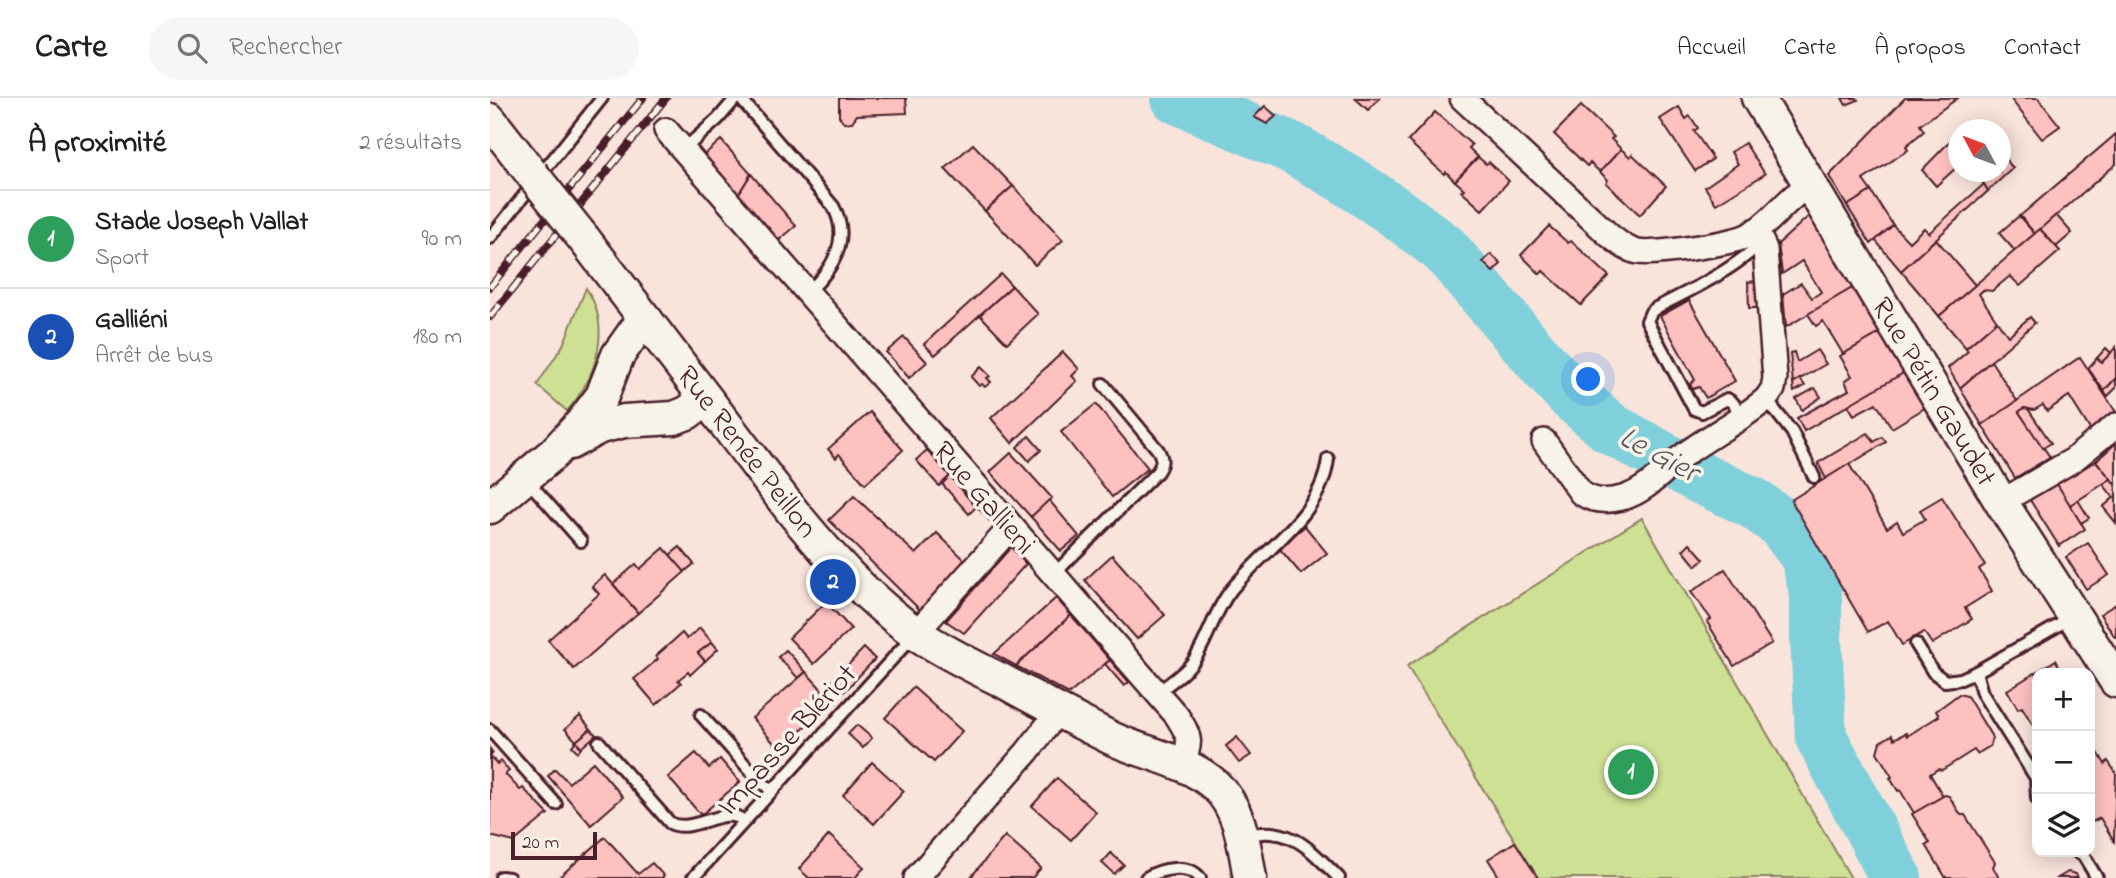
<!DOCTYPE html>
<html lang="fr">
<head>
<meta charset="utf-8">
<style>
  :root { --surface:#fff; --page:#f6f6f6; --text:#202124; --muted:#757577; --line:#e0e0e0; --accent:#b45309 }
  body { margin:0; font-family:"Indie Flower",sans-serif; background:var(--page); color:var(--text) }
  .controls { position:absolute; right:21px; bottom:21px; display:grid; overflow:hidden; border-radius:14px; box-shadow:0 4px 18px #0003 }
  .controls button { width:63px; height:63px; display:grid; place-items:center; padding:0; border:0; border-bottom:2px solid var(--line); background:var(--surface); color:var(--text); font:35px sans-serif }
  .compass { position:absolute; left:1458px; top:21px; width:63px; height:63px; border-radius:50%; background:var(--surface); box-shadow:0 4px 18px #0003; rotate:311deg }
  .scale { position:absolute; left:21px; bottom:18px; width:86px; box-sizing:border-box; padding-left:7px; border:4px solid #4a1f2b; border-top:0; font-size:19px; line-height:24px; white-space:nowrap; color:#4a1f2b; -webkit-text-stroke:5px #f7f3e8; paint-order:stroke }
  .you { position:absolute; left:1099px; top:282px; width:24px; height:24px; margin:-18px; border:5px solid #fff; border-radius:50%; background:#1a73e8; box-shadow:0 0 0 10px #1a73e833 }
  .badge { display:grid; place-items:center; width:46px; height:46px; border-radius:50%; background:var(--accent); color:#fff; font-size:23px; font-weight:700 }
  .pin { position:absolute; translate:-50% -50%; border:4px solid #fff; box-shadow:0 2px 7px #0006 }
  .list { margin:0; padding:0; list-style:none }
  h2 { display:flex; justify-content:space-between; align-items:center; height:91px; margin:0; padding:0 28px; font-size:30px }
  h2 small { font-size:23px; font-weight:400; color:var(--muted) }
  .list li { display:grid; grid-template-columns:46px 1fr auto; gap:21px; align-items:center; box-sizing:border-box; height:98px; padding:0 28px; border-top:2px solid var(--line) }
  .list b { display:block; font-size:26px; white-space:nowrap }
  .list p { margin:0; font-size:23px; white-space:nowrap; color:var(--muted) }
  .list em { font-size:23px; font-style:normal; color:var(--muted) }
  .icon { flex:none; width:38px; height:38px; fill:none; stroke:currentColor; stroke-width:2; stroke-linecap:round; stroke-linejoin:round }
  .map { position:relative; flex:none; width:1626px; height:780px; overflow:hidden }
  header { display:flex; align-items:center; gap:42px; box-sizing:border-box; height:98px; padding:0 35px; background:var(--surface); border-bottom:2px solid var(--line) }
  header strong { font-size:33px }
  nav { display:flex; gap:38px; margin-inline-start:auto; font-size:24px }
  .search { width:490px; height:63px; background:var(--page); display:flex; align-items:center; gap:18px; box-sizing:border-box; padding:0 24px; border-radius:38px; color:var(--muted); font-size:26px }
  main { display:flex }
  aside { flex:1; background:var(--surface) }
  .map>svg:first-child { display:block }
  .green { fill:#cee094; stroke:#8c8060; stroke-width:2 }
  .lines { fill:none; stroke-linecap:round; stroke-linejoin:round }
  .river { stroke:#80d0db; stroke-width:52 }
  .building { fill:#fdc1bf; stroke:#4a1f2b; stroke-width:2 }
  .service-casing { stroke:#4a1f2b; stroke-width:16 }
  .minor-casing { stroke:#4a1f2b; stroke-width:28 }
  .secondary-casing { stroke:#4a1f2b; stroke-width:37 }
  .service { stroke:#f7f3e8; stroke-width:10 }
  .minor { stroke:#f7f3e8; stroke-width:23 }
  .secondary { stroke:#f7f3e8; stroke-width:32 }
  .rail-casing { stroke:#4a1f2b; stroke-width:8 }
  .rail { stroke:#f7f3e8; stroke-width:5; stroke-dasharray:16; stroke-linecap:butt }
  .secondary-bridge-casing { stroke:#4a1f2b; stroke-width:37; stroke-linecap:butt }
  .secondary-bridge { stroke:#f7f3e8; stroke-width:32 }
  .labels { text-anchor:middle; stroke-width:7; stroke-linejoin:round; paint-order:stroke }
  .street-label { font-size:30px; fill:#4a1f2b; stroke:#f7f3e8 }
  .water-label { font-size:32px; font-style:italic; fill:#5a5460; stroke:#f7f3e8 }
</style>
</head>
<body>
<header>
<strong>Carte</strong>
<div class="search"><svg class="icon" aria-label="search" viewBox="0 0 24 24"><circle cx="10" cy="10" r="6"/><path d="M15 15l6 6"/></svg>Rechercher</div>
<nav><a>Accueil</a><a>Carte</a><a>À propos</a><a>Contact</a></nav>
</header>
<main>
<aside>
<h2>À proximité<small>2 résultats</small></h2>
<ul class="list">
<li><span class="badge" style="background:#2e9e5b">1</span><div><b>Stade Joseph Vallat</b><p>Sport</p></div><em>90 m</em></li>
<li><span class="badge" style="background:#1a4fb4">2</span><div><b>Galliéni</b><p>Arrêt de bus</p></div><em>180 m</em></li>
</ul>
</aside>
<div class="map">
<svg width="1626" height="780" viewBox="0 0 1626 780">
  <rect width="100%" height="100%" fill="#f9e4dc"/>
  <filter id="ink" filterUnits="userSpaceOnUse"><feTurbulence type="fractalNoise" baseFrequency=".0143" numOctaves="2"/><feDisplacementMap in="SourceGraphic" scale="14" xChannelSelector="R" yChannelSelector="G"/><feConvolveMatrix kernelMatrix="1 2 1 2 8 2 1 2 1" color-interpolation-filters="sRGB"/></filter>
  <g filter="url(#ink)">
    <g class="green">
      <path d="M 96,190 C 123,230 106,280 77,313 L 47,287 L 73,247 Z"/>
      <polygon points="1152,420 1361,780 1048,780 917,568"/>
    </g>
    <g class="lines">
      <polyline class="river" points="687,0 802,50 856,81 911,118 954,151 1058,272 1082,298 1120,330 1206,378 1263,405 1291,425 1316,458 1326,497 1326,541 1331,639 1406,780"/>
    </g>
    <g class="building">
      <polygon points="349,0 416,0 417,15 367,17 362,24 354,25 349,18"/>
      <polygon points="865,0 890,0 878,12"/>
      <polygon points="1352,0 1367,0 1368,2 1356,7"/>
      <polygon points="1415,0 1468,0 1430,27 1434,33 1416,48 1418,52 1373,82 1381,93 1357,108 1339,78"/>
      <polygon points="1520,0 1548,0 1570,28 1552,41"/>
      <polygon points="775,8 786,18 777,26 764,19"/>
      <polygon points="1091,8 1124,39 1121,41 1131,51 1110,74 1100,65 1097,68 1064,36"/>
      <polygon points="1189,9 1196,21 1200,18 1208,30 1204,33 1223,61 1205,73 1170,21"/>
      <polygon points="945,14 982,47 979,50 988,59 965,83 956,74 954,76 918,43"/>
      <polygon points="1484,23 1491,32 1472,32 1478,25 1480,28"/>
      <polygon points="1468,35 1468,68 1446,88 1432,72"/>
      <polygon points="1626,36 1626,66 1545,136 1530,118"/>
      <polygon points="231,42 261,76 248,97 214,57"/>
      <polygon points="1255,45 1275,76 1226,106 1215,89 1248,66 1241,54"/>
      <polygon points="483,46 523,88 495,113 455,71"/>
      <polygon points="1131,51 1140,59 1142,56 1176,88 1150,117 1116,85 1118,82 1110,74"/>
      <polygon points="1510,55 1523,70 1498,93 1486,74 1510,74"/>
      <polygon points="988,59 996,66 999,64 1019,83 992,112 971,93 974,91 965,83"/>
      <polygon points="261,76 306,128 288,143 248,97"/>
      <polygon points="1494,86 1498,93 1411,173 1385,142 1403,127 1419,144 1434,130 1439,135"/>
      <polygon points="523,88 573,142 545,167 495,113"/>
      <polygon points="1381,93 1403,127 1381,146 1357,108"/>
      <polygon points="1320,117 1364,189 1296,229 1293,196 1311,185 1322,200 1331,194 1312,163 1292,176 1288,146"/>
      <polygon points="1566,117 1582,135 1566,149 1550,131"/>
      <polygon points="1529,118 1545,136 1525,153 1509,135"/>
      <polygon points="1059,128 1078,145 1081,143 1119,178 1091,207 1053,173 1050,176 1031,157"/>
      <polygon points="1550,131 1570,153 1530,188 1520,178 1502,193 1493,192 1489,196 1507,223 1476,250 1449,218"/>
      <polygon points="1446,141 1485,187 1449,218 1411,173"/>
      <polygon points="1001,156 1011,166 1003,174 993,164"/>
      <polygon points="511,176 522,188 445,257 434,246"/>
      <polygon points="1268,183 1270,210 1259,210 1258,184"/>
      <polygon points="522,188 548,216 517,245 490,217"/>
      <polygon points="1364,189 1392,234 1353,256 1333,223 1326,228 1318,216"/>
      <polygon points="1199,202 1245,283 1216,300 1209,289 1203,291 1200,286 1205,282 1170,218"/>
      <polygon points="1540,219 1545,225 1470,290 1458,270 1478,253 1476,250 1507,223 1518,238"/>
      <polygon points="1392,234 1417,273 1314,333 1307,320 1359,292 1355,283 1362,278 1350,258"/>
      <polygon points="414,239 437,264 419,280 396,254"/>
      <polygon points="1626,249 1626,280 1614,293 1598,270 1607,260 1612,264"/>
      <polygon points="1616,250 1621,255 1612,264 1607,260"/>
      <polygon points="1327,252 1336,266 1303,285 1300,255 1304,254 1307,264"/>
      <polygon points="573,254 589,271 582,278 587,283 522,345 501,320"/>
      <polygon points="1590,259 1626,314 1601,333 1579,298 1557,313 1553,307 1544,312 1534,310 1529,314 1560,359 1525,380 1492,327"/>
      <polygon points="1501,263 1527,303 1492,327 1470,290"/>
      <polygon points="491,269 500,278 497,280 501,284 495,289 492,286 489,288 481,279"/>
      <polygon points="1417,273 1438,308 1402,330 1386,305 1364,317 1358,307"/>
      <polygon points="1626,280 1626,290 1617,299 1614,293"/>
      <polygon points="1310,281 1315,288 1304,294 1303,285"/>
      <polygon points="1325,290 1331,299 1312,312 1306,301"/>
      <polygon points="606,306 658,370 622,399 571,334"/>
      <polygon points="1534,310 1538,311 1561,345 1553,350 1529,314"/>
      <polygon points="380,314 413,352 375,386 349,356 346,360 338,351"/>
      <polygon points="1378,335 1384,344 1392,339 1396,344 1336,381 1328,365"/>
      <polygon points="539,338 551,352 539,363 527,349"/>
      <polygon points="1626,345 1626,388 1606,363"/>
      <polygon points="437,352 460,378 449,388 426,362"/>
      <polygon points="521,355 562,400 541,419 500,374"/>
      <polygon points="1606,363 1621,381 1579,408 1567,386"/>
      <polygon points="1359,366 1397,430 1407,423 1413,434 1435,421 1430,412 1452,399 1495,467 1489,471 1502,493 1475,510 1482,521 1442,546 1434,534 1412,547 1398,523 1378,534 1301,402"/>
      <polygon points="460,378 486,409 479,416 452,386"/>
      <polygon points="1621,381 1626,388 1626,398 1624,400 1613,386"/>
      <polygon points="1567,386 1595,431 1569,448 1540,402"/>
      <polygon points="364,398 426,456 447,435 476,463 430,512 339,422"/>
      <polygon points="1626,398 1626,425 1613,409"/>
      <polygon points="559,402 589,438 571,453 541,419"/>
      <polygon points="1588,402 1599,420 1591,425 1580,407"/>
      <polygon points="815,428 837,455 811,476 789,450"/>
      <polygon points="1200,445 1214,461 1206,468 1193,452"/>
      <polygon points="1598,445 1619,477 1596,491 1576,459"/>
      <polygon points="190,449 204,466 194,474 180,457"/>
      <polygon points="521,449 536,466 474,535 456,523"/>
      <polygon points="174,450 195,474 148,515 123,486 146,466 150,471"/>
      <polygon points="622,457 675,517 647,541 595,482"/>
      <polygon points="1235,471 1282,545 1244,568 1217,524 1221,521 1201,494"/>
      <polygon points="115,477 148,515 84,571 58,542 109,496 102,488"/>
      <polygon points="566,500 581,517 526,568 504,556"/>
      <polygon points="336,504 361,531 324,566 299,540"/>
      <polygon points="1626,506 1626,539 1625,539 1610,516"/>
      <polygon points="581,517 620,562 579,596 526,568"/>
      <polygon points="210,530 222,544 208,555 215,563 200,577 198,574 188,582 191,585 166,607 144,581 168,561 166,558 192,535 197,541"/>
      <polygon points="222,544 228,551 215,563 208,555"/>
      <polygon points="374,550 385,561 353,595 342,584"/>
      <polygon points="296,552 316,574 308,580 288,559"/>
      <polygon points="620,562 639,584 634,588 615,566"/>
      <polygon points="1566,562 1572,575 1547,575 1547,634 1532,609 1528,611 1517,592"/>
      <polygon points="316,574 344,605 289,651 262,620"/>
      <polygon points="423,589 472,633 444,664 395,620"/>
      <polygon points="1469,596 1477,598 1502,639 1500,648 1487,656 1484,652 1452,672 1448,671 1440,676 1453,698 1424,715 1410,692 1408,693 1400,680 1402,679 1387,654 1390,644 1402,637 1404,641 1416,635 1417,638 1449,618 1446,613"/>
      <polygon points="90,618 101,631 86,643 75,631"/>
      <polygon points="367,627 382,640 373,650 358,636"/>
      <polygon points="101,631 106,637 91,650 86,643"/>
      <polygon points="747,639 761,657 749,665 736,648"/>
      <polygon points="86,643 91,650 88,654 82,648"/>
      <polygon points="1601,643 1615,666 1618,663 1626,675 1624,743 1610,720 1600,725"/>
      <polygon points="0,651 3,655 0,658 7,666 11,663 19,673 15,676 30,692 33,690 58,716 24,744 0,738"/>
      <polygon points="206,655 219,670 230,661 250,684 211,717 178,679"/>
      <polygon points="103,664 133,699 101,727 58,678 65,671 79,685"/>
      <polygon points="382,664 414,693 384,726 353,697"/>
      <polygon points="567,680 606,714 581,742 542,708"/>
      <polygon points="1455,697 1459,698 1471,717 1475,717 1505,764 1503,769 1509,780 1456,780 1436,747 1440,745 1422,716"/>
      <polygon points="339,737 374,769 365,780 319,780 309,771"/>
      <polygon points="515,738 551,770 542,780 480,780"/>
      <polygon points="115,739 148,776 162,765 174,778 172,780 68,780"/>
      <polygon points="1025,744 1048,780 1010,780 998,761"/>
      <polygon points="621,755 634,767 624,776 612,765"/>
      <polygon points="1578,774 1586,776 1588,780 1568,780"/>
    </g>
    <g class="lines">
      <g class="service-casing">
        <g id="service">
          <path d="M 250,0 L 343,108 C 362,142 342,172 317,195"/>
          <polyline points="193,52 228,21 246,0"/>
          <polyline points="0,140 112,0"/>
          <polyline points="1276,301 1302,334 1324,379"/>
          <path d="M 1252,318 L 1243,305 L 1237,301 L 1212,314 L 1204,311 L 1157,223 L 1161,214 L 1166,210 C 1203,191 1242,173 1273,143"/>
          <polyline points="37,382 91,443"/>
          <path d="M 563,477 L 667,374 C 673,365 673,361 668,352 L 613,286"/>
          <polyline points="1426,546 1443,574 1455,583 1471,581 1486,574"/>
          <path d="M 667,595 C 681,584 697,574 706,559 C 720,536 724,514 741,492 C 774,451 832,417 838,361"/>
          <polyline points="211,617 266,679 282,693"/>
          <polyline points="0,632 66,706"/>
          <path d="M 109,644 L 180,725 C 203,737 234,706 254,723"/>
          <polyline points="1547,700 1546,680 1492,595 1486,574 1583,519"/>
          <path d="M 755,738 C 799,725 821,752 849,780"/>
          <polyline points="1587,754 1593,757 1607,780"/>
          <polyline points="11,779 19,780"/>
          <polyline points="203,780 424,537"/>
          <path d="M 656,780 C 670,771 698,765 710,780"/>
        </g>
      </g>
      <g class="minor-casing">
        <g id="minor">
          <path d="M 972,0 L 1120,138 C 1129,145 1137,152 1148,154 C 1164,157 1245,145 1259,137 C 1282,125 1297,99 1321,86"/>
          <path d="M 176,32 L 687,618 C 701,640 702,644 691,667"/>
          <path d="M 1054,343 L 1091,395 C 1104,404 1117,404 1132,400 C 1156,394 1176,370 1195,356 C 1221,337 1251,322 1276,301 L 1283,291 L 1285,280 L 1275,151 L 1266,132"/>
          <polyline points="1511,404 1583,362 1626,327"/>
          <polyline points="426,535 521,429"/>
          <polyline points="426,780 537,654 557,628 566,612"/>
        </g>
      </g>
      <g class="secondary-casing">
        <g id="secondary">
          <polyline points="1268,0 1511,404 1626,583"/>
          <polyline points="0,22 42,76"/>
          <path d="M 94,141 L 302,413 C 338,457 379,503 427,536 C 453,553 482,568 511,582 C 547,602 583,621 619,639 C 653,656 696,661 725,687 C 751,711 754,747 760,780"/>
          <polyline points="80,345 110,329 134,323 184,320 197,315 216,301"/>
          <polyline points="0,409 64,355 91,326 112,298 128,257 145,233 157,223"/>
        </g>
      </g>
      <use href="#service" class="service"/>
      <use href="#minor" class="minor"/>
      <use href="#secondary" class="secondary"/>
      <g class="rail-casing">
        <g id="rail">
          <polyline points="0,189 153,0"/>
          <polyline points="0,219 176,0"/>
        </g>
      </g>
      <use href="#rail" class="rail"/>
      <g class="secondary-bridge-casing">
        <polyline id="secondary-bridge" points="42,76 94,141"/>
      </g>
      <use href="#secondary-bridge" class="secondary-bridge"/>
    </g>
  </g>
  <g class="labels">
    <g class="street-label">
      <text transform="translate(1445 293) rotate(59)" y="10">Rue Pétin Gaudet</text>
      <text transform="translate(258 353) rotate(52)" y="10">Rue Renée Peillon</text>
      <text transform="translate(495 399) rotate(49)" y="10">Rue Gallieni</text>
      <text transform="translate(296 641) rotate(-48)" y="10">Impasse Blériot</text>
    </g>
    <g class="water-label">
      <text transform="translate(1170 355) rotate(28)" y="11">Le Gier</text>
    </g>
  </g>
</svg>
<div class="controls">
<button>+</button>
<button>−</button>
<button><svg class="icon" aria-label="layers" viewBox="0 0 24 24"><path d="M12 4l9 5-9 5-9-5zM3 14l9 5 9-5"/></svg></button>
</div>
<svg class="compass" viewBox="-18 -18 36 36"><path d="M0-13l5 13h-10z" fill="#e53935"/><path d="M0 13l5-13h-10z" fill="#757577"/></svg>
<div class="scale">20 m</div>
<div class="you"></div>
<div class="pin badge" style="left:1141px;top:674px;background:#2e9e5b">1</div>
<div class="pin badge" style="left:343px;top:484px;background:#1a4fb4">2</div>
</div>
</main>
</body>
</html>
